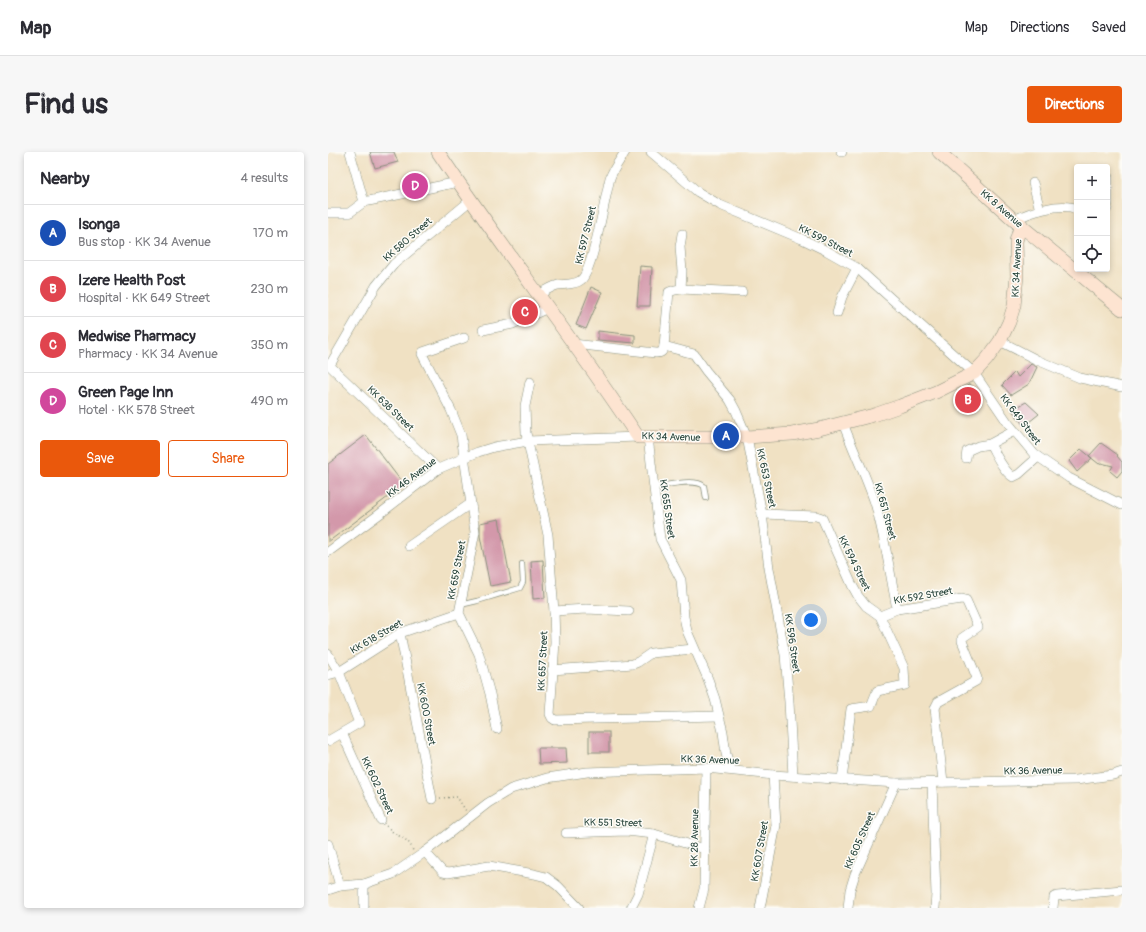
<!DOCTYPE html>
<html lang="en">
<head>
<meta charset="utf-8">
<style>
  :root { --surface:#fff; --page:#f7f7f7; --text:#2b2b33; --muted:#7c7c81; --line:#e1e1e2; --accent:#ea580c }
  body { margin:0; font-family:Pangolin,sans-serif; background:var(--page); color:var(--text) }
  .controls { position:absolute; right:12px; top:12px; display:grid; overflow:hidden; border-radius:4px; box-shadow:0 2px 6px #0003 }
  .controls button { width:36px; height:36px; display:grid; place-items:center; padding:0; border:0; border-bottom:1px solid var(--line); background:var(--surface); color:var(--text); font:20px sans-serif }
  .you { position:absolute; left:483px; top:468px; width:14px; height:14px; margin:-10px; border:3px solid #fff; border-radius:50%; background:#1a73e8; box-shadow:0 0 0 6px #1a73e833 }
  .badge { display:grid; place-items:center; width:26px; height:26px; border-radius:50%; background:var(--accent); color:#fff; font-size:13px; font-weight:700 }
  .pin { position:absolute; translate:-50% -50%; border:2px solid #fff; box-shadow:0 1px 4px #0006 }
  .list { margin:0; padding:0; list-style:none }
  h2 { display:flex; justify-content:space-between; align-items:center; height:52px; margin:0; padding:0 16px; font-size:17px }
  h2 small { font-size:13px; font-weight:400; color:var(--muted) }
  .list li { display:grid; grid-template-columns:26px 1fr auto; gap:12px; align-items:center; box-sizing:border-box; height:56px; padding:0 16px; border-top:1px solid var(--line) }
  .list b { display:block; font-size:15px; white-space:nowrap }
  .list p { margin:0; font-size:13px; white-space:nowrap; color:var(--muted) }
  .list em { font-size:13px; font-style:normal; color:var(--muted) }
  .actions { display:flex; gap:8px; padding:12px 16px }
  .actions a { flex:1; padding:9px 0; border:1px solid var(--accent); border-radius:4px; text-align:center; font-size:14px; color:var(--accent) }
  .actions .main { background:var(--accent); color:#fff }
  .icon { flex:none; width:22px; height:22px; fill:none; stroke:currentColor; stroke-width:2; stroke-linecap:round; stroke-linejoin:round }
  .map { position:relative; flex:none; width:794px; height:756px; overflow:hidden; border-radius:4px }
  header { display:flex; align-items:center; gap:24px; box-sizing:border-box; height:56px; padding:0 20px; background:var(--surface); border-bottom:1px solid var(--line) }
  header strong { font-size:19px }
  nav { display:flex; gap:22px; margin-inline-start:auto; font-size:14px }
  .intro { display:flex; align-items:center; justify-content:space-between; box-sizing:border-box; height:96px; padding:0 24px }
  h1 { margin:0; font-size:28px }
  .button { padding:10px 18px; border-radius:4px; background:var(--accent); color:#fff; font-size:14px; font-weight:700 }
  main { display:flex; gap:24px; padding:0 24px }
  aside { flex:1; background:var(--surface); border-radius:4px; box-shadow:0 2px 6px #0003 }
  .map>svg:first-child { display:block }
  .building { fill:#d398aa }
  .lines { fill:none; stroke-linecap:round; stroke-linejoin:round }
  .service-casing { stroke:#888f7c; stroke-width:6 }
  .minor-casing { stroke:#888f7c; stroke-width:10 }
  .secondary-casing { stroke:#888f7c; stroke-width:14 }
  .path { stroke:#888f7c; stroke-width:1.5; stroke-dasharray:1 3; stroke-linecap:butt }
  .service { stroke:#fff; stroke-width:4.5 }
  .minor { stroke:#fff; stroke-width:9 }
  .secondary { stroke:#fde4d1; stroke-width:13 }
  .labels { text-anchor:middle; stroke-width:3; stroke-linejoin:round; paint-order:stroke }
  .street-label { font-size:10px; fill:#1f3d34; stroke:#fdfcf7 }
</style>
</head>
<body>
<header>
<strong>Map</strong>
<nav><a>Map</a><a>Directions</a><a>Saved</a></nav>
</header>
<div class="intro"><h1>Find us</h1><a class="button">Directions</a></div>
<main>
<aside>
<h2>Nearby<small>4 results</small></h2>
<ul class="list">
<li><span class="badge" style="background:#1a4fb4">A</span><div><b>Isonga</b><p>Bus stop · KK 34 Avenue</p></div><em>170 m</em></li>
<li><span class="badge" style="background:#e0444e">B</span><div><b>Izere Health Post</b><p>Hospital · KK 649 Street</p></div><em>230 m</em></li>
<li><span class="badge" style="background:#e0444e">C</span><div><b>Medwise Pharmacy</b><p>Pharmacy · KK 34 Avenue</p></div><em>350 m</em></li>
<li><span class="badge" style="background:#d1479c">D</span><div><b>Green Page Inn</b><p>Hotel · KK 578 Street</p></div><em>490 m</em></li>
</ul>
<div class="actions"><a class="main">Save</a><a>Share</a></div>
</aside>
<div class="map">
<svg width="794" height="756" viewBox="0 0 794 756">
  <rect width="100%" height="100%" fill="#fdfcf7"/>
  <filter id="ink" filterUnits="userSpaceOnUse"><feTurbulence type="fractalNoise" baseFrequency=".025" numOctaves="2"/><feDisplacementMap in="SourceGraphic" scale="8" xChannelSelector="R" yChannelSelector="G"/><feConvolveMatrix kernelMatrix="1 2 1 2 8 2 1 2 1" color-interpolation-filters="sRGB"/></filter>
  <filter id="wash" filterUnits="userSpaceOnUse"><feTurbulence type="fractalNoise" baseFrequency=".012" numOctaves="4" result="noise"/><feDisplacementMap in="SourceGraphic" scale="16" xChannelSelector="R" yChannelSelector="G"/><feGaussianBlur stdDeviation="0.9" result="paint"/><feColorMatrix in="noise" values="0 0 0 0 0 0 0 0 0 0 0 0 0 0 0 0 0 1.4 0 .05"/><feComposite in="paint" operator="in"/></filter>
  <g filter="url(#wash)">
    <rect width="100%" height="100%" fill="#f0e1c3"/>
    <g id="blocks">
      <g class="building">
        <polygon points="42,0 66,0 70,10 47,16"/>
        <polygon points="312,114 324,115 322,154 309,154"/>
        <polygon points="263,135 274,140 258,177 248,173"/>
        <polygon points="270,179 307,183 307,191 270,188"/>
        <polygon points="703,212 709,215 701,232 683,243 674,233 687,220 690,225"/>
        <polygon points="642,232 650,239 639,246 632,238"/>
        <polygon points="698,250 711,262 696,274 684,258"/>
        <polygon points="38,283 76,333 0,390 0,312"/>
        <polygon points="773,291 790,303 789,304 794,310 794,319 789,325 782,319 785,314 773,311 771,312 761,304"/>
        <polygon points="753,297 764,306 749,320 741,309"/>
        <polygon points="171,367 183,430 162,434 152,384 152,371"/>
        <polygon points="215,408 217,446 205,447 203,409"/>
        <rect x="261" y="580" width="20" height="20"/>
        <polygon points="210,596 238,596 239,611 211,612"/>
      </g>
    </g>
  </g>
  <g filter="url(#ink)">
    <use href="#blocks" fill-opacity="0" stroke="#888f7c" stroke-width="1"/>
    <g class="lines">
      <g class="service-casing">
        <g id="service">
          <path d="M 326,335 C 338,333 367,326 376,334 L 378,346"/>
          <polyline points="132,453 149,449 192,436 195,430 194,412"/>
        </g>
      </g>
      <g class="minor-casing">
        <g id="minor">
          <polyline points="22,0 36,50"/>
          <polyline points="323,0 370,40 392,53 474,87 499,99 529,116 646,221 680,271 706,302 741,326 794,353"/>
          <polyline points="513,0 514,0"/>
          <polyline points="705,31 712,58"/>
          <polyline points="779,57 780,51 780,25"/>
          <polyline points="0,61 21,61 36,50 130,30"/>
          <path d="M 686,68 C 702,60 732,50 749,57"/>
          <polyline points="353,137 354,119 352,95 354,82"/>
          <path d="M 211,143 C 217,139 222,135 230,133 C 237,132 247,133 253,128 C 265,119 277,45 282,26 C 285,17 292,8 297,0"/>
          <polyline points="509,161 514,145 529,116"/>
          <polyline points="155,178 185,172 220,156"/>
          <polyline points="136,186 95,200 94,202 123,258 133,283 147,380 131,461 151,502 162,542 169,577"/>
          <polyline points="672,189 709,208 752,226 794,235"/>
          <path d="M 245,192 L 328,201 C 333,201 335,200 336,194 L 341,140 L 347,138 L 353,137 L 414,140"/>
          <polyline points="336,194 366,202 378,219 402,248 408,259 419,285 434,362 488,364 494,366 524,433 530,444 538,454 552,464 576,516 577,533 549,539 543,554 523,557 514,628"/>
          <polyline points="0,212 110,317"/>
          <polyline points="2,213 48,134 66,112 143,48"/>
          <polyline points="202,230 197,254 198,281 220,383 226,459 227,490 222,562 224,566 227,568 390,564"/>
          <path d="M 515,271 C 525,298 538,324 547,351 C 557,385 562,422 569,457"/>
          <polyline points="320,285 332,387 353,428 356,465 359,479 380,527 387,547 395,580 398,602 403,618"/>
          <path d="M 662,292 C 668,302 675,319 685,325 L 691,322 L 710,305"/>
          <polyline points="638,306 639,299 650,294 662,292 686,279"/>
          <polyline points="434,362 441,416 457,503 461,550 465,624"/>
          <polyline points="81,394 142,352"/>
          <polyline points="0,400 53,361 110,317 150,300 166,295 200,289 310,285"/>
          <polyline points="226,459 258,457 301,459"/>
          <polyline points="552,464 569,457 634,447 638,448 650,475 634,486 634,489 649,526 648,529 610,550 607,556 615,630"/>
          <polyline points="72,481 104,647"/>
          <polyline points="0,502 11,520 31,571 0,589"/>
          <polyline points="224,518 305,512 310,510 323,501 366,497"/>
          <polyline points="0,523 11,520 72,481 131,461"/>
          <polyline points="14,581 53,668"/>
          <polyline points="604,631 608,742 607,756"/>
          <polyline points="238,681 298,679 326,682 377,697"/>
          <polyline points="0,692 12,734"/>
          <polyline points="97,700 115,720 120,721 161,714 206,722 218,725 230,734 251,756"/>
          <polyline points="36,732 36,756"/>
          <polyline points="0,738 12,734 36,732 65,722 97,700 160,651 183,637 219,626 259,620 378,616 445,623 568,631 748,628 785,623 794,620"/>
          <polyline points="303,756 310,742 326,682"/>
          <polyline points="371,756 376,737 378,616"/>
          <polyline points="432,756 448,673 445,623"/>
          <polyline points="520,756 522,738 527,722 568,631"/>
          <polyline points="725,756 726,745 729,744 794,738"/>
        </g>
      </g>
      <g class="secondary-casing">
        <g id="secondary">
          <path d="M 110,0 C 174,96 246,188 310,285 L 419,285 L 464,282 L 491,277 L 546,263 L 572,254 L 608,240 L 646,221 L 659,207 L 672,189 L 681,170 L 686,154 L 689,124 L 688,89 L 693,72"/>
          <polyline points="611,0 686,68 794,157"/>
        </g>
      </g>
      <g class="path">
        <polyline points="112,646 129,645 138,659"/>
        <path d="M 58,674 C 61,676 63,679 66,681 C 74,686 82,688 85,699"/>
      </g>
      <use href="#service" class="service"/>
      <use href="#minor" class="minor"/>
      <use href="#secondary" class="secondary"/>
    </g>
  </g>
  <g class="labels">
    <g class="street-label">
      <text transform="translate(674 56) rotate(41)" y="4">KK 8 Avenue</text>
      <text transform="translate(257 83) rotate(-76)" y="4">KK 597 Street</text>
      <text transform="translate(79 87) rotate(-41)" y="4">KK 580 Street</text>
      <text transform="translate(498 88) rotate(27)" y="4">KK 599 Street</text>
      <text transform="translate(688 116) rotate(-87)" y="4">KK 34 Avenue</text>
      <text transform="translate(63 256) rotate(44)" y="4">KK 638 Street</text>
      <text transform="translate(693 267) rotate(53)" y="4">KK 649 Street</text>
      <text transform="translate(343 284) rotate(2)" y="4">KK 34 Avenue</text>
      <text transform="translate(83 325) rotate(-37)" y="4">KK 46 Avenue</text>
      <text transform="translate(439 326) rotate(78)" y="4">KK 653 Street</text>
      <text transform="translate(340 357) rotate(82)" y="4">KK 655 Street</text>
      <text transform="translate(558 359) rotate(75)" y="4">KK 651 Street</text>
      <text transform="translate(527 411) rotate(64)" y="4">KK 594 Street</text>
      <text transform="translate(128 418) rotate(-79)" y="4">KK 659 Street</text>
      <text transform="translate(595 443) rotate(-10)" y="4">KK 592 Street</text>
      <text transform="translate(48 484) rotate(-30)" y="4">KK 618 Street</text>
      <text transform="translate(465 491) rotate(82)" y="4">KK 596 Street</text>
      <text transform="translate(214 509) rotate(-87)" y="4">KK 657 Street</text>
      <text transform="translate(99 562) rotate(79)" y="4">KK 600 Street</text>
      <text transform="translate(382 607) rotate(2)" y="4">KK 36 Avenue</text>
      <text transform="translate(705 618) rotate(-1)" y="4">KK 36 Avenue</text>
      <text transform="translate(50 633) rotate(65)" y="4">KK 602 Street</text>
      <text transform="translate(285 670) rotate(1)" y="4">KK 551 Street</text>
      <text transform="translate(366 686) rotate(-89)" y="4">KK 28 Avenue</text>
      <text transform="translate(531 688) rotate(-66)" y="4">KK 605 Street</text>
      <text transform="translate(431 699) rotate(-80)" y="4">KK 607 Street</text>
    </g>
  </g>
</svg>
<div class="controls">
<button>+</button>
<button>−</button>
<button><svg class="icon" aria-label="locate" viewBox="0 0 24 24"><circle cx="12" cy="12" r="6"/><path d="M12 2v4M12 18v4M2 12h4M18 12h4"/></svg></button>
</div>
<div class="you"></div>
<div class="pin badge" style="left:398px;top:284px;background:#1a4fb4">A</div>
<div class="pin badge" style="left:640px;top:248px;background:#e0444e">B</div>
<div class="pin badge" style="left:197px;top:160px;background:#e0444e">C</div>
<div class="pin badge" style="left:87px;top:34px;background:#d1479c">D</div>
</div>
</main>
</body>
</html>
